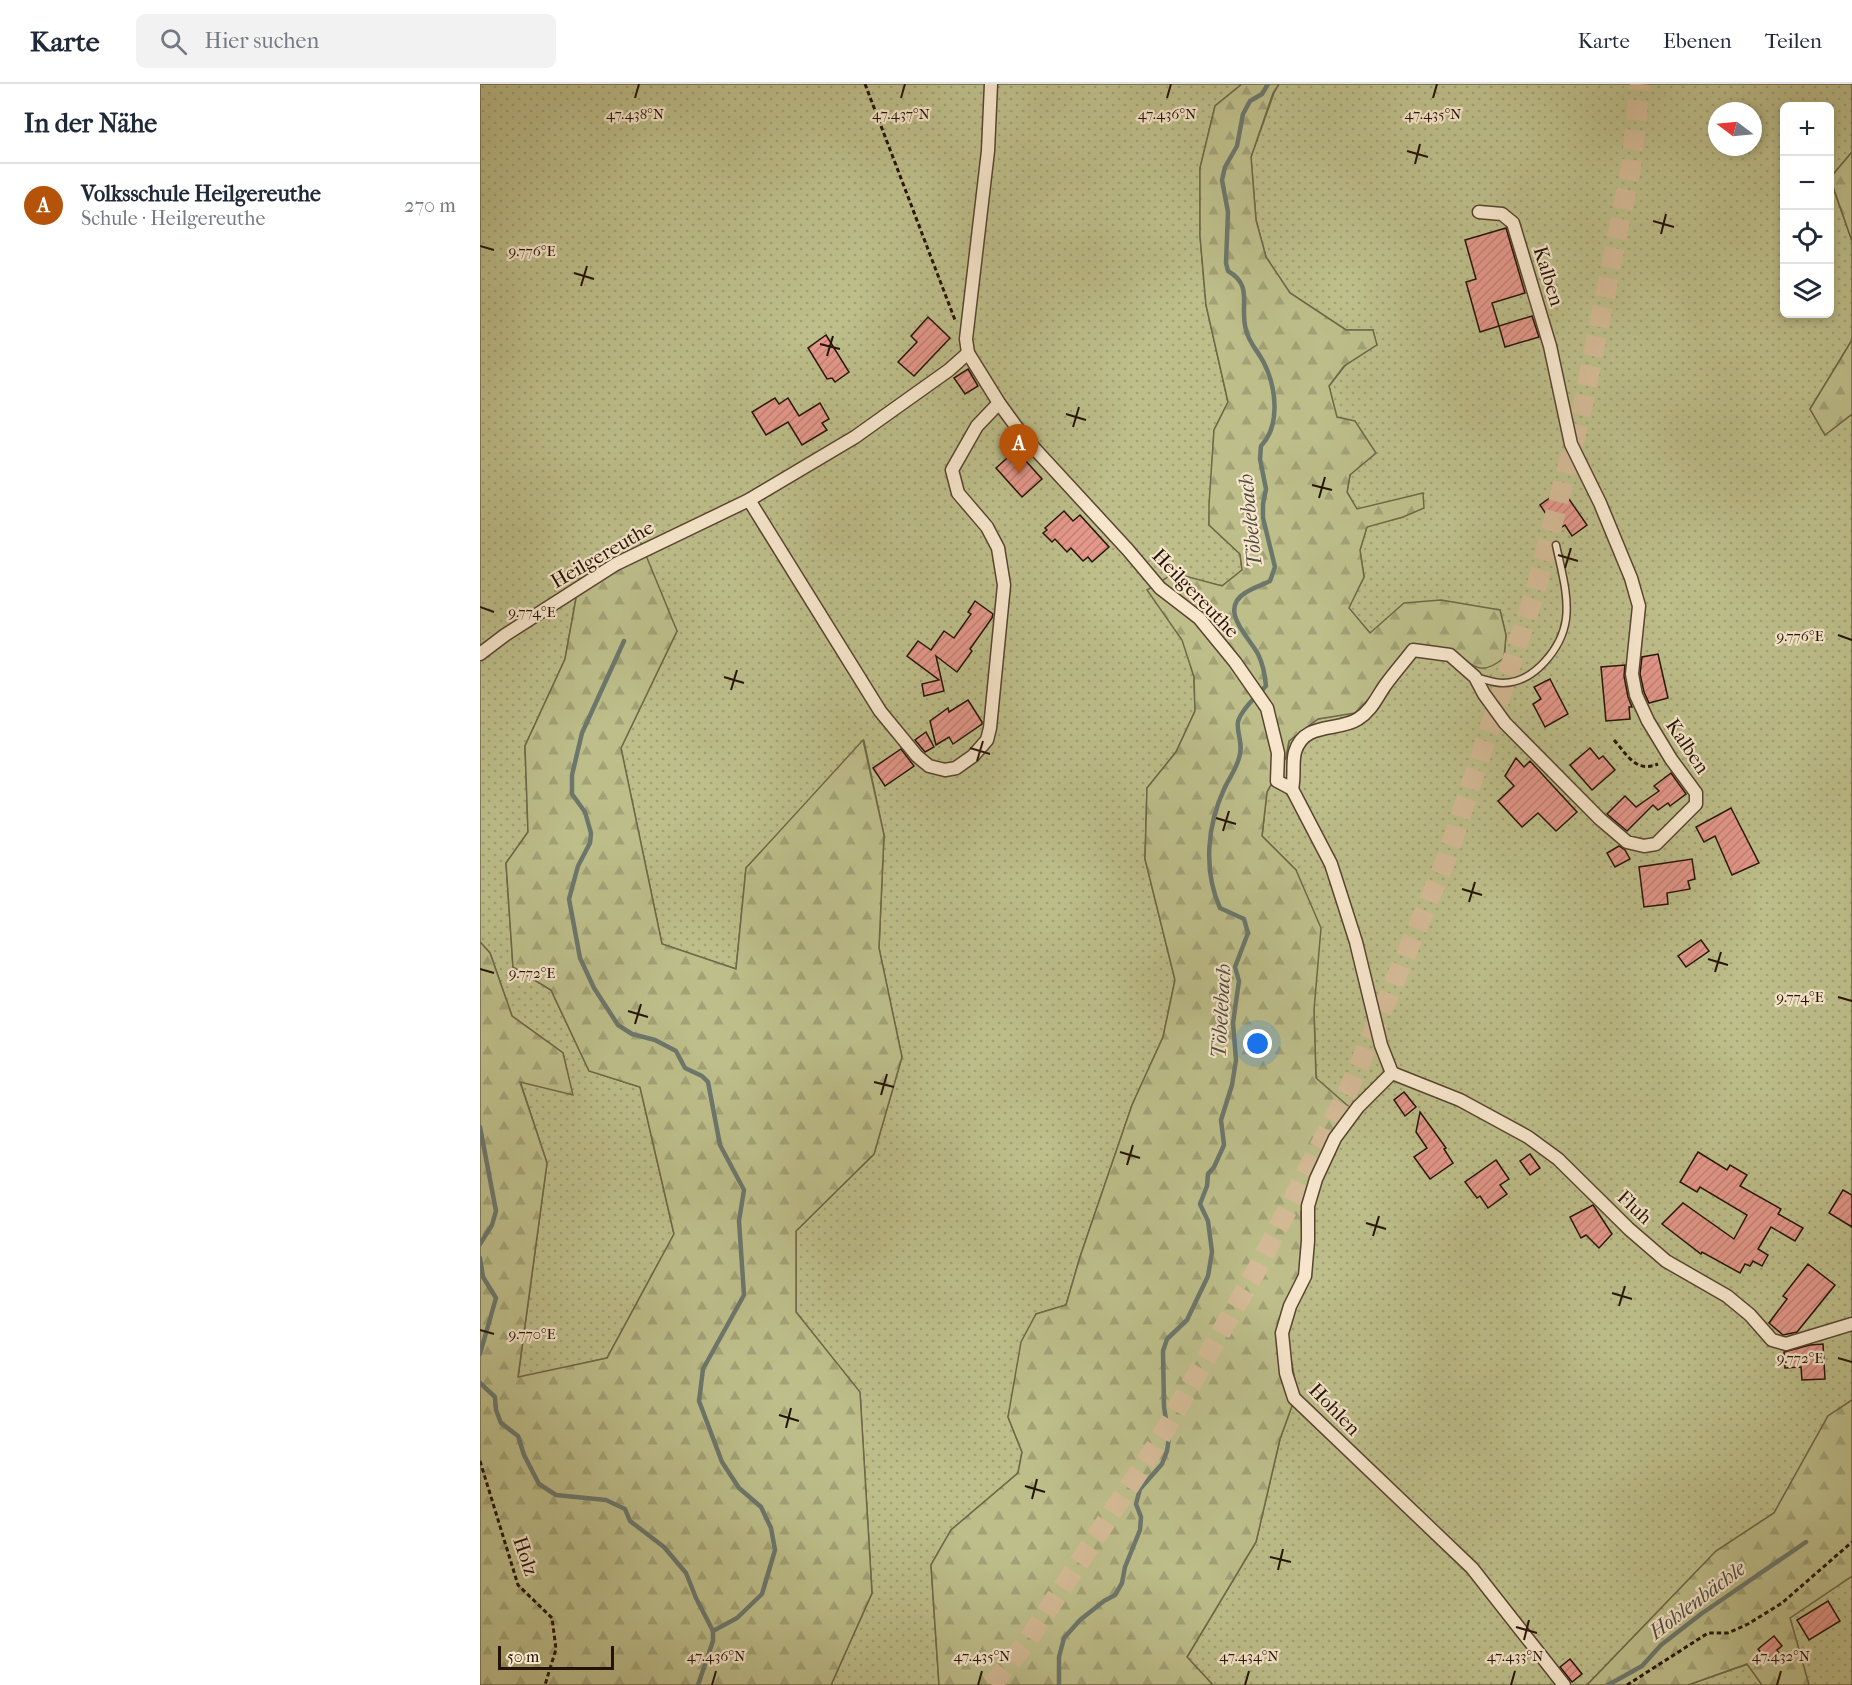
<!DOCTYPE html>
<html lang="de">
<head>
<meta charset="utf-8">
<style>
  :root { --surface:#fff; --page:#f2f2f3; --text:#1f2937; --muted:#747a83; --line:#e0e1e3; --accent:#b45309 }
  body { margin:0; font-family:"IM FELL French Canon",serif; background:var(--page); color:var(--text) }
  .controls { position:absolute; right:18px; top:18px; display:grid; overflow:hidden; border-radius:9px; box-shadow:0 3px 9px #0003 }
  .controls button { width:54px; height:54px; display:grid; place-items:center; padding:0; border:0; border-bottom:2px solid var(--line); background:var(--surface); color:var(--text); font:30px sans-serif }
  .compass { position:absolute; left:1228px; top:18px; width:54px; height:54px; border-radius:50%; background:var(--surface); box-shadow:0 3px 9px #0003; rotate:286deg }
  .scale { position:absolute; left:18px; bottom:15px; width:116px; box-sizing:border-box; padding-left:6px; border:3px solid #241305; border-top:0; font-size:16px; line-height:21px; white-space:nowrap; color:#241305; -webkit-text-stroke:4px #f7e6cc; paint-order:stroke }
  .you { position:absolute; left:778px; top:960px; width:21px; height:21px; margin:-15px; border:4px solid #fff; border-radius:50%; background:#1a73e8; box-shadow:0 0 0 9px #1a73e833 }
  .badge { display:grid; place-items:center; width:39px; height:39px; border-radius:50%; background:var(--accent); color:#fff; font-size:20px; font-weight:700 }
  .pin { position:absolute; translate:-50% -50px; filter:drop-shadow(0 2px 3px #0008) }
  .pin::after { content:''; position:absolute; top:32px; width:21px; height:18px; background:inherit; clip-path:polygon(0 0,100% 0,50% 100%) }
  .list { margin:0; padding:0; list-style:none }
  h2 { display:flex; justify-content:space-between; align-items:center; height:78px; margin:0; padding:0 24px; font-size:26px }
  h2 small { font-size:20px; font-weight:400; color:var(--muted) }
  .list li { display:grid; grid-template-columns:39px 1fr auto; gap:18px; align-items:center; box-sizing:border-box; height:84px; padding:0 24px; border-top:2px solid var(--line) }
  .list b { display:block; font-size:22px; white-space:nowrap }
  .list p { margin:0; font-size:20px; white-space:nowrap; color:var(--muted) }
  .list em { font-size:20px; font-style:normal; color:var(--muted) }
  .icon { flex:none; width:33px; height:33px; fill:none; stroke:currentColor; stroke-width:2; stroke-linecap:round; stroke-linejoin:round }
  .map { position:relative; flex:none; width:1372px; height:1601px; overflow:hidden }
  header { display:flex; align-items:center; gap:36px; box-sizing:border-box; height:84px; padding:0 30px; background:var(--surface); border-bottom:2px solid var(--line) }
  header strong { font-size:28px }
  nav { display:flex; gap:33px; margin-inline-start:auto; font-size:21px }
  .search { width:420px; height:54px; background:var(--page); display:flex; align-items:center; gap:15px; box-sizing:border-box; padding:0 21px; border-radius:9px; color:var(--muted); font-size:22px }
  main { display:flex }
  aside { flex:1; background:var(--surface) }
  .map>svg:first-child { display:block }
  .green { fill:url(#green-dots); stroke:#706848; stroke-width:1.5; fill-rule:evenodd }
  .forest { fill:url(#forest-firs); stroke:#706848; stroke-width:1.5 }
  .lines { fill:none; stroke-linecap:round; stroke-linejoin:round }
  .stream { stroke:#6c776c; stroke-width:4.5 }
  .building { fill:url(#building-hatch); stroke:#241305; stroke-width:1.5 }
  .primary-tunnel { stroke:#d4ba96; stroke-width:20; stroke-dasharray:20 10; stroke-linecap:butt }
  .lane-casing { stroke:#584430; stroke-width:9 }
  .street-casing { stroke:#584430; stroke-width:15 }
  .path { stroke:#241305; stroke-width:3; stroke-dasharray:4.5 3; stroke-linecap:butt }
  .lane { stroke:#f7e6cc; stroke-width:6 }
  .street { stroke:#f7e6cc; stroke-width:12 }
  .ticks { fill:none; stroke:#241305; stroke-width:2 }
  .labels { text-anchor:middle; stroke-width:4.5; stroke-linejoin:round; paint-order:stroke }
  .street-label { font-size:20px; fill:#241305; stroke:#f7e6cc }
  .water-label { font-size:21px; font-style:italic; fill:#4e4d41; stroke:#f7e6cc }
  .ticks-label { font-size:15px; text-anchor:middle; fill:#241305; stroke:#f7e6cc; stroke-width:4.5; stroke-linejoin:round; paint-order:stroke }
</style>
</head>
<body>
<header>
<strong>Karte</strong>
<div class="search"><svg class="icon" aria-label="search" viewBox="0 0 24 24"><circle cx="10" cy="10" r="6"/><path d="M15 15l6 6"/></svg>Hier suchen</div>
<nav><a>Karte</a><a>Ebenen</a><a>Teilen</a></nav>
</header>
<main>
<aside>
<h2>In der Nähe<small></small></h2>
<ul class="list">
<li><span class="badge">A</span><div><b>Volksschule Heilgereuthe</b><p>Schule · Heilgereuthe</p></div><em>270 m</em></li>
</ul>
</aside>
<div class="map">
<svg width="1372" height="1601" viewBox="0 0 1372 1601">
  <defs>
    <pattern id="green-dots" width="8" height="8" patternUnits="userSpaceOnUse" patternTransform="scale(1.5)"><rect width="8" height="8" fill="#bdbe8a"/><path d="M2 2h.1M6 6h.1" fill="none" stroke="#a2a276" stroke-width="1.8" stroke-linecap="round"/></pattern>
    <pattern id="forest-firs" width="22" height="20" patternUnits="userSpaceOnUse" patternTransform="scale(1.5)"><rect width="22" height="20" fill="#bdbe8a"/><path d="M5 1l3.5 6h-7zM16 11l3.5 6h-7z" fill="#a2a276"/></pattern>
    <pattern id="building-hatch" width="6" height="6" patternUnits="userSpaceOnUse" patternTransform="scale(1.5)"><rect width="6" height="6" fill="#e4978a"/><path d="M-1 1l2-2M0 6l6-6M5 7l2-2" fill="none" stroke="#c38176"/></pattern>
  </defs>
  <rect width="100%" height="100%" fill="#f3d8b0"/>
  <filter id="stains"><feTurbulence type="fractalNoise" baseFrequency=".00333" numOctaves="4"/><feColorMatrix values="0 0 0 0 .2 0 0 0 0 .09 0 0 0 0 .02 0 0 0 .5 -.17"/></filter>
  <radialGradient id="worn" r=".72"><stop offset=".6" stop-color="#630" stop-opacity="0"/><stop offset="1" stop-color="#630" stop-opacity=".3"/></radialGradient>
  <g class="green">
    <polygon points="0,0 762,0 735,22 720,84 720,152 726,221 748,318 734,346 729,441 760,470 762,486 742,502 694,490 668,506 703,556 714,593 715,627 696,668 667,704 665,775 695,896 683,953 652,1021 600,1173 586,1221 556,1230 528,1333 542,1368 538,1389 471,1446 451,1481 459,1601 351,1601 392,1509 380,1309 316,1228 316,1147 394,1070 422,973 399,864 404,751 384,657 266,784 256,885 182,860 141,664 197,547 102,481 85,575 45,662 48,748 26,779 33,883 71,906 109,987 160,1003 194,1150 127,1274 38,1294 67,1079 40,997 92,1010 83,969 32,932 10,869 0,858"/>
    <path d="M 799,0 L 1372,0 L 1372,68 L 1350,94 L 1350,22 L 1304,22 L 1304,230 L 1350,230 L 1350,95 L 1372,157 L 1372,256 L 1330,325 L 1345,351 L 1372,330 L 1372,1316 L 1348,1332 L 1294,1429 L 1236,1467 L 1107,1601 L 733,1601 L 707,1573 L 776,1458 L 800,1355 L 817,1308 L 806,1249 L 823,1182 L 821,1128 L 849,1064 L 836,994 L 834,926 L 816,786 L 782,752 L 787,708 L 806,673 L 809,657 L 838,635 L 875,628 L 930,563 L 1024,573 L 1026,551 L 1020,526 L 890,549 L 868,524 L 884,493 L 880,466 L 887,442 L 923,433 L 943,410 L 877,426 L 867,408 L 870,391 L 849,302 L 893,246 L 866,246 L 810,209 L 786,173 L 776,136 L 771,73 L 794,9 ZM 1237,27 L 1273,27 L 1273,63 L 1237,63 Z"/>
    <polygon points="1372,1492 1372,1601 1329,1601 1310,1534"/>
    <polygon points="1268,1580 1282,1601 1208,1601"/>
  </g>
  <g class="forest">
    <path d="M 762,0 L 799,0 L 793,9 L 771,73 L 776,136 L 786,173 L 810,209 L 866,246 L 893,246 L 897,261 L 864,282 L 849,302 L 857,333 L 875,337 L 896,369 L 870,391 L 867,408 L 877,425 L 943,409 L 944,424 L 923,433 L 887,443 L 880,466 L 884,493 L 869,524 L 890,549 L 924,519 L 961,516 L 1020,526 L 1026,551 L 1024,574 C 995,597 993,575 969,569 C 956,566 943,565 930,563 L 902,601 L 875,629 L 838,635 L 809,657 L 806,673 L 787,708 L 782,752 L 816,786 L 841,844 L 834,926 L 836,994 L 868,1022 L 821,1128 L 823,1182 L 806,1249 L 817,1308 L 800,1355 L 776,1458 L 707,1573 L 733,1601 L 459,1601 L 451,1481 L 471,1446 L 538,1389 L 542,1368 L 528,1333 L 541,1258 L 556,1230 L 586,1221 L 600,1173 L 652,1021 L 683,953 L 695,896 L 665,775 L 667,704 L 696,668 L 715,627 L 714,593 L 702,556 L 667,506 L 694,489 L 742,502 L 762,486 L 760,470 L 729,441 L 729,420 L 734,346 L 748,318 L 726,221 L 720,152 L 720,84 L 735,22 Z"/>
    <polygon points="1372,68 1372,157 1350,94"/>
    <polygon points="1372,256 1372,330 1345,351 1330,325"/>
    <polygon points="158,452 197,547 141,664 182,860 256,885 266,784 383,656 404,751 399,864 422,973 394,1070 316,1147 316,1228 380,1308 392,1509 351,1601 0,1601 0,858 10,869 32,932 83,969 93,1011 40,998 67,1079 38,1293 127,1274 194,1150 160,1003 109,987 71,906 33,883 26,779 48,748 45,662 85,575 102,481"/>
    <polygon points="1372,1316 1372,1492 1310,1534 1329,1601 1282,1601 1267,1580 1208,1601 1107,1601 1236,1467 1294,1429 1348,1332"/>
  </g>
  <g class="lines">
    <g class="stream">
      <polyline points="144,557 102,649 92,691 92,710 105,728 111,749 110,759 98,782 89,815 100,874 114,904 138,941 152,950 175,956 196,967 205,984 222,992 228,998 240,1061 264,1106 259,1137 264,1211 223,1285 219,1317 242,1378 259,1404 281,1423 291,1444 295,1466 282,1510 257,1534 233,1547 233,1557 218,1601"/>
      <polyline points="0,1043 16,1127 12,1141 0,1160"/>
      <polyline points="0,1174 3,1193 16,1214 0,1270"/>
      <polyline points="0,1299 15,1313 16,1326 21,1339 38,1352 44,1371 59,1400 76,1411 126,1416 145,1425 150,1437 184,1463 206,1489 216,1514 233,1547"/>
      <path d="M 579,1601 L 579,1573 L 584,1554 L 600,1536 L 624,1517 L 635,1511 L 642,1499 L 645,1483 L 660,1446 L 661,1433 L 656,1420 L 660,1405 L 682,1380 L 687,1367 L 689,1354 L 684,1323 L 683,1267 L 687,1255 L 707,1236 L 728,1192 L 732,1168 L 728,1137 L 720,1120 L 727,1102 L 728,1090 L 734,1083 L 744,1061 L 741,1036 L 752,1001 L 756,976 L 753,939 L 759,897 L 755,883 L 768,849 L 764,835 L 740,824 C 723,786 727,741 745,703 C 750,693 756,685 759,674 C 764,660 756,648 758,638 C 760,627 779,609 786,602 C 785,591 783,580 778,570 C 769,553 738,526 765,509 C 772,504 782,501 790,497 L 795,483 L 783,434 L 783,420 L 786,405 L 780,375 L 781,362 C 801,341 796,303 784,279 C 778,267 769,259 766,246 C 759,221 774,202 748,187 L 746,179 L 748,128 L 742,96 L 745,83 L 757,62 L 763,30 L 770,17 L 782,10 L 788,0"/>
      <polyline points="1128,1601 1162,1582 1181,1561 1221,1530 1326,1458"/>
    </g>
  </g>
  <g class="building">
    <polygon points="1026,144 1045,209 1012,219 1019,242 1000,248 986,198 996,195 985,156"/>
    <polygon points="1052,232 1059,253 1025,263 1019,242"/>
    <polygon points="448,233 470,254 434,292 418,278 437,258 431,252"/>
    <polygon points="346,251 369,288 355,298 352,294 347,295 328,264"/>
    <polygon points="488,285 498,302 485,310 474,294"/>
    <polygon points="295,314 299,320 308,314 319,332 340,319 349,335 342,339 347,346 322,361 308,338 286,351 272,328"/>
    <polygon points="536,366 562,395 542,413 516,384"/>
    <polygon points="1082,405 1107,441 1092,452 1085,441 1077,446 1060,421"/>
    <polygon points="584,427 593,437 600,431 629,463 612,478 608,473 603,477 591,464 587,468 575,455 572,458 563,449 567,446 565,444"/>
    <polygon points="495,517 513,530 512,534 490,565 492,567 477,588 456,572 464,607 444,612 442,600 459,596 427,572 438,557 451,566 464,547 474,554 491,530 488,528"/>
    <polygon points="1178,570 1188,614 1169,619 1164,608 1160,590 1162,573"/>
    <polygon points="1145,581 1144,592 1148,613 1152,623 1149,623 1150,635 1126,637 1121,583"/>
    <polygon points="1070,595 1088,630 1065,643 1053,620 1061,615 1054,603"/>
    <polygon points="488,616 502,638 502,640 473,660 469,653 456,661 450,637 468,624 469,628"/>
    <polygon points="446,648 454,663 445,668 435,656"/>
    <polygon points="1110,664 1119,675 1123,672 1135,686 1112,706 1090,681"/>
    <polygon points="421,665 434,682 405,702 393,684"/>
    <polygon points="1036,674 1044,683 1050,677 1097,728 1076,747 1058,729 1042,743 1018,717 1034,702 1025,692"/>
    <polygon points="1191,689 1206,710 1190,722 1188,719 1178,726 1173,721 1147,747 1127,730 1145,712 1156,723 1179,707 1174,702"/>
    <polygon points="1251,724 1279,779 1252,791 1235,752 1224,758 1216,743"/>
    <polygon points="1139,762 1145,766 1150,775 1135,783 1127,769"/>
    <polygon points="1212,775 1215,795 1208,797 1210,805 1187,809 1188,820 1164,823 1159,783"/>
    <polygon points="1221,856 1229,867 1206,883 1198,872"/>
    <polygon points="924,1008 936,1023 925,1032 914,1016"/>
    <polygon points="940,1028 966,1064 964,1065 973,1079 950,1095 934,1073 947,1064 936,1048"/>
    <polygon points="1218,1068 1247,1086 1250,1081 1267,1091 1260,1102 1301,1125 1298,1130 1323,1144 1315,1157 1291,1143 1278,1165 1288,1171 1282,1182 1273,1177 1270,1182 1265,1180 1260,1189 1222,1168 1221,1170 1182,1140 1203,1119 1254,1155 1267,1131 1220,1103 1217,1108 1200,1098"/>
    <polygon points="1050,1070 1060,1084 1050,1091 1040,1077"/>
    <polygon points="1016,1076 1029,1095 1020,1101 1027,1110 1008,1124 1000,1112 997,1114 985,1098"/>
    <polygon points="1363,1106 1372,1111 1372,1143 1349,1129"/>
    <polygon points="1113,1121 1132,1150 1119,1164 1106,1151 1101,1154 1090,1133"/>
    <polygon points="1328,1180 1355,1201 1317,1248 1303,1251 1289,1239 1307,1215 1303,1212"/>
    <polygon points="1343,1260 1345,1295 1322,1296 1321,1283 1305,1284 1304,1268 1330,1261"/>
    <polygon points="1348,1517 1360,1537 1329,1556 1317,1536"/>
    <polygon points="1294,1552 1302,1562 1297,1566 1299,1569 1288,1577 1278,1565"/>
    <polygon points="1090,1575 1102,1590 1092,1598 1080,1583"/>
  </g>
  <g class="lines">
    <polyline class="primary-tunnel" points="512,1601 546,1559 674,1365 776,1187 869,1005 966,776 1055,508 1101,330 1151,83 1160,0"/>
    <g class="lane-casing">
      <path id="lane" d="M 995,593 C 1004,595 1014,599 1023,599 C 1054,599 1082,564 1086,535 C 1089,511 1081,485 1076,461"/>
    </g>
    <g class="street-casing">
      <g id="street">
        <polyline points="511,0 508,67 486,255 488,269 519,319 543,352 648,466 680,504 719,534 755,578 787,624 798,669 797,697 812,705 851,780 876,858 901,961 912,989"/>
        <polyline points="269,416 400,627 437,672 449,682 465,686 476,684 493,672 507,656 510,644 524,501 518,464 507,443 478,409 472,386 497,342 519,319"/>
        <polyline points="0,570 25,551 136,480 269,416 375,353 469,286 488,269"/>
        <path d="M 812,705 C 815,691 812,679 815,668 C 824,637 858,648 878,635 C 891,627 896,615 904,603 C 913,590 924,578 933,566 L 970,571 L 995,593 L 1004,610 L 1025,639 L 1120,735 L 1147,758 L 1164,762 L 1176,760 L 1216,720 L 1216,709 L 1191,675 L 1168,637 L 1156,611 L 1152,590 L 1159,522 L 1151,494 L 1120,419 L 1091,360 L 1070,262 L 1033,139 L 1022,130 L 999,128"/>
        <polyline points="912,989 878,1023 855,1054 836,1095 828,1122 828,1157 825,1192 810,1222 802,1249 806,1289 814,1314 992,1484 1084,1601"/>
        <polyline points="912,989 980,1016 1048,1053 1078,1075 1149,1145 1186,1177 1247,1212 1270,1231 1292,1256 1306,1260 1372,1240"/>
      </g>
    </g>
    <g class="path">
      <polyline points="385,0 475,236"/>
      <path d="M 1134,656 C 1148,672 1156,689 1178,680"/>
      <polyline points="0,1377 38,1501 72,1534 76,1565 65,1601"/>
      <polyline points="1147,1601 1228,1549 1248,1549 1268,1540 1302,1519 1372,1458"/>
    </g>
    <use href="#lane" class="lane"/>
    <use href="#street" class="street"/>
  </g>
  <path class="ticks" d="M 155,14 L 159,0M 421,14 L 425,0M 687,14 L 691,0M 953,14 L 957,0M 927,67 L 948,73M 935,80 L 940,60M 1173,137 L 1194,143M 1181,150 L 1186,130M 0,162 L 14,166M 94,189 L 114,195M 101,202 L 107,182M 340,260 L 360,265M 347,272 L 353,252M 586,330 L 606,336M 593,343 L 599,323M 832,401 L 852,406M 839,414 L 845,393M 1078,471 L 1098,477M 1085,484 L 1091,464M 0,523 L 14,528M 1358,551 L 1372,556M 244,593 L 264,599M 251,606 L 257,586M 490,664 L 510,670M 497,677 L 503,657M 736,734 L 756,740M 743,747 L 749,727M 982,805 L 1002,811M 989,818 L 995,798M 1228,875 L 1248,881M 0,885 L 14,889M 1235,888 L 1241,868M 1358,913 L 1372,917M 148,927 L 168,933M 155,940 L 161,920M 394,998 L 414,1003M 401,1011 L 407,990M 640,1068 L 660,1074M 647,1081 L 653,1061M 886,1139 L 906,1145M 893,1152 L 899,1132M 1132,1209 L 1152,1215M 1139,1222 L 1145,1202M 0,1246 L 14,1250M 1358,1274 L 1372,1278M 299,1331 L 319,1337M 306,1344 L 311,1324M 545,1402 L 565,1408M 552,1415 L 557,1395M 790,1473 L 811,1478M 798,1486 L 803,1465M 1036,1543 L 1057,1549M 1044,1556 L 1049,1536M 232,1601 L 236,1587M 498,1601 L 502,1587M 765,1601 L 769,1587M 1031,1601 L 1035,1587M 1297,1601 L 1301,1587"/>
  <g class="labels">
    <g class="street-label">
      <text transform="translate(1069 192) rotate(73)" y="7">Kalben</text>
      <text transform="translate(122 470) rotate(-30)" y="7">Heilgereuthe</text>
      <text transform="translate(716 509) rotate(46)" y="7">Heilgereuthe</text>
      <text transform="translate(1208 662) rotate(56)" y="7">Kalben</text>
      <text transform="translate(1155 1123) rotate(43)" y="7">Fluh</text>
      <text transform="translate(855 1325) rotate(46)" y="7">Hohlen</text>
      <text transform="translate(46 1472) rotate(71)" y="7">Holz</text>
    </g>
    <g class="water-label">
      <text transform="translate(770 437) rotate(-96)" y="7">Töbelebach</text>
      <text transform="translate(741 927) rotate(-87)" y="7">Töbelebach</text>
      <text transform="translate(1217 1516) rotate(-37)" y="7">Hohlenbächle</text>
    </g>
  </g>
  <g class="ticks-label">
    <text x="155" y="35">47.438°N</text>
    <text x="421" y="35">47.437°N</text>
    <text x="687" y="35">47.436°N</text>
    <text x="953" y="35">47.435°N</text>
    <text x="52" y="172">9.776°E</text>
    <text x="52" y="533">9.774°E</text>
    <text x="1320" y="557">9.776°E</text>
    <text x="52" y="894">9.772°E</text>
    <text x="1320" y="918">9.774°E</text>
    <text x="52" y="1255">9.770°E</text>
    <text x="1320" y="1279">9.772°E</text>
    <text x="236" y="1577">47.436°N</text>
    <text x="502" y="1577">47.435°N</text>
    <text x="769" y="1577">47.434°N</text>
    <text x="1035" y="1577">47.433°N</text>
    <text x="1301" y="1577">47.432°N</text>
  </g>
  <rect width="100%" height="100%" filter="url(#stains)"/>
  <rect width="100%" height="100%" fill="url(#worn)"/>
</svg>
<div class="controls">
<button>+</button>
<button>−</button>
<button><svg class="icon" aria-label="locate" viewBox="0 0 24 24"><circle cx="12" cy="12" r="6"/><path d="M12 2v4M12 18v4M2 12h4M18 12h4"/></svg></button>
<button><svg class="icon" aria-label="layers" viewBox="0 0 24 24"><path d="M12 4l9 5-9 5-9-5zM3 14l9 5 9-5"/></svg></button>
</div>
<svg class="compass" viewBox="-18 -18 36 36"><path d="M0-13l5 13h-10z" fill="#e53935"/><path d="M0 13l5-13h-10z" fill="#747a83"/></svg>
<div class="scale">50 m</div>
<div class="you"></div>
<div class="pin badge" style="left:539px;top:390px">A</div>
</div>
</main>
</body>
</html>
